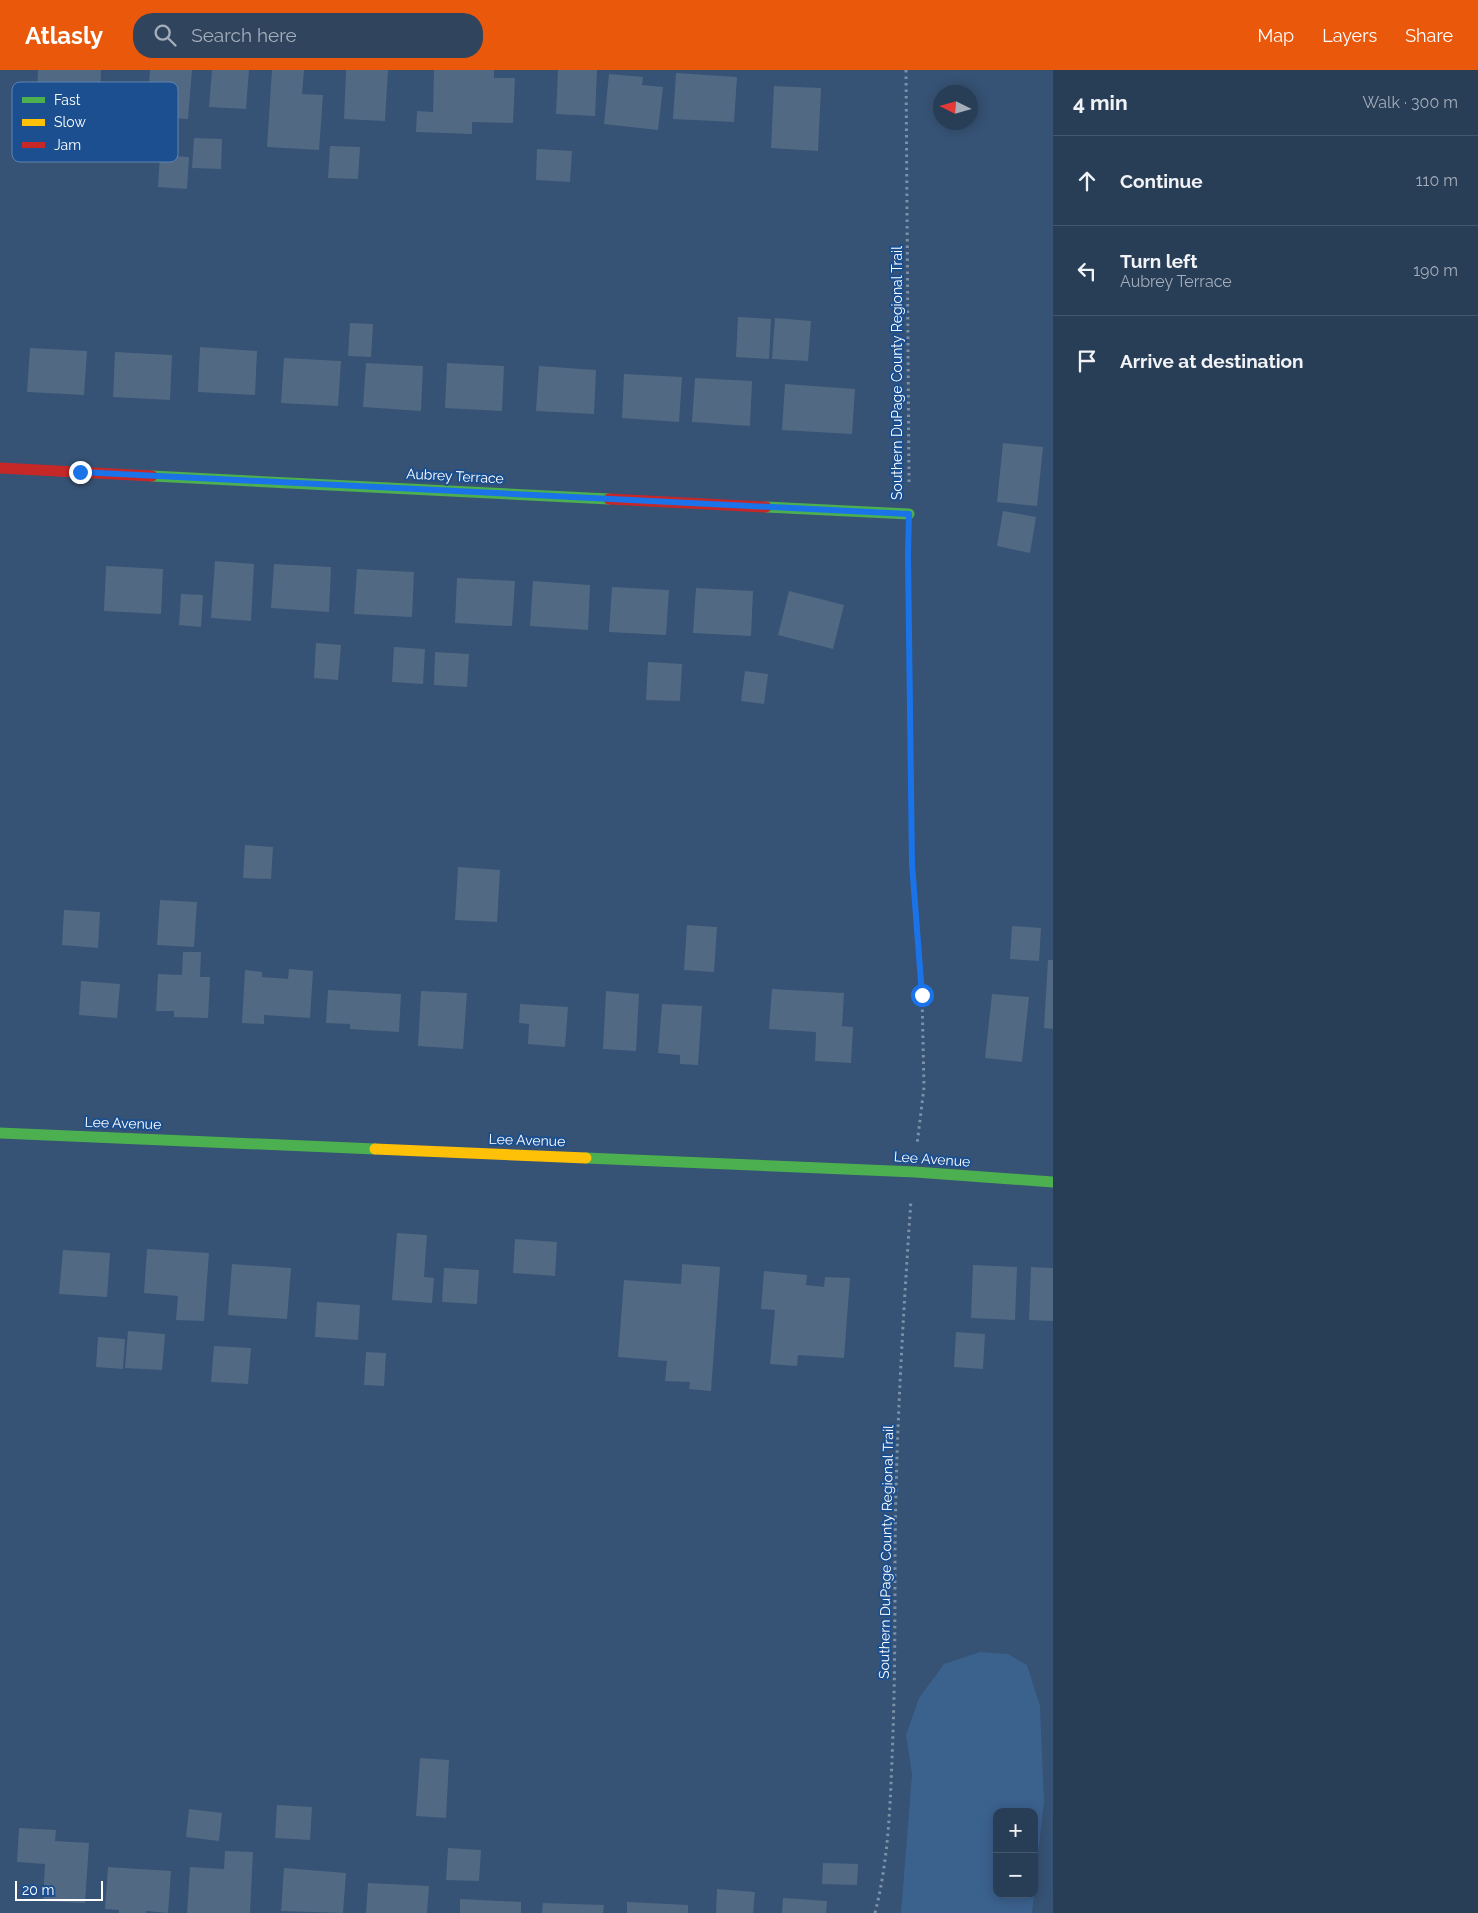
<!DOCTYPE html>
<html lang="en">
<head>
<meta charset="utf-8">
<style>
  :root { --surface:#283e57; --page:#30455d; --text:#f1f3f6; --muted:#a5aeba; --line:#44576d; --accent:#ea580c }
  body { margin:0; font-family:Raleway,sans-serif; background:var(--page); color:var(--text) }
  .controls { position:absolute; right:15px; bottom:15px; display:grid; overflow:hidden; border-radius:10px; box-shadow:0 2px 12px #0003 }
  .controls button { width:45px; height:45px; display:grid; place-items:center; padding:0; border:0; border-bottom:1px solid var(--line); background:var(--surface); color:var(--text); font:25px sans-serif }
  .compass { position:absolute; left:933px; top:15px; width:45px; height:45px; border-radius:50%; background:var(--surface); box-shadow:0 2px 12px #0003; rotate:275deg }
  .scale { position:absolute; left:15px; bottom:12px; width:88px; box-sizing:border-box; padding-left:5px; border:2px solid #fff; border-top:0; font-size:14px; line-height:18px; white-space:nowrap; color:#fff; -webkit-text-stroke:4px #1b4f8f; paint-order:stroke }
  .stop { position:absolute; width:15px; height:15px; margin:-11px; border:4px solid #1a73e8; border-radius:50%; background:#fff }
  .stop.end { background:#1a73e8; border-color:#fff; box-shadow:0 1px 5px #0008 }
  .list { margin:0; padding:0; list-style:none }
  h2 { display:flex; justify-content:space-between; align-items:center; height:65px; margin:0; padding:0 20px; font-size:21px }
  h2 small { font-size:16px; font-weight:400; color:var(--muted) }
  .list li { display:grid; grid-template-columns:32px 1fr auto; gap:15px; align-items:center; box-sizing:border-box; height:90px; padding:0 20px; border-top:1px solid var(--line) }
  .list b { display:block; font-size:19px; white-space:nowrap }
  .list p { margin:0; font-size:16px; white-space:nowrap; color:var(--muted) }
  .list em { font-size:16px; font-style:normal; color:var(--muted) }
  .icon { flex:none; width:28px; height:28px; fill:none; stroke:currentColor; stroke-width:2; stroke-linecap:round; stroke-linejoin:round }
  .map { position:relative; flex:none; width:1053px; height:1843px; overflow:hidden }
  header { display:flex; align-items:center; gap:30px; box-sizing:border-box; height:70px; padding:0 25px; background:var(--accent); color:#fff }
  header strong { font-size:24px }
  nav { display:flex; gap:28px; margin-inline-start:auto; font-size:18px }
  .search { width:350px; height:45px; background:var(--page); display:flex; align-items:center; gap:12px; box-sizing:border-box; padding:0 18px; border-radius:20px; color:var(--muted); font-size:19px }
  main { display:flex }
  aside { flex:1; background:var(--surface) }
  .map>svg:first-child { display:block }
  .water { fill:#3b618d }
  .building { fill:#526984 }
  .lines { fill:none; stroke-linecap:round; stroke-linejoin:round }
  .path { stroke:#7d92a8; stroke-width:3; stroke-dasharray:2.5 4; stroke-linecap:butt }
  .fast { stroke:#4caf50; stroke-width:11 }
  .slow { stroke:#ffc107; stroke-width:11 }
  .jam { stroke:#c62828; stroke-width:11 }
  .route { stroke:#1a73e8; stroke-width:6 }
  .labels { text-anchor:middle; stroke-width:4; stroke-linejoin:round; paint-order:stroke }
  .street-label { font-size:14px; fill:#fff; stroke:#1b4f8f }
  .key { fill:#1b4f8f; stroke:#5f84b1; stroke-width:1 }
  .key-label { font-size:14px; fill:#fff }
</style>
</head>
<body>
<header>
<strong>Atlasly</strong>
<div class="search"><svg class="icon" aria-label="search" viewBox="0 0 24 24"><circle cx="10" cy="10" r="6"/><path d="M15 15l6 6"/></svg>Search here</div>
<nav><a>Map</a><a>Layers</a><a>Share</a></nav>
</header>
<main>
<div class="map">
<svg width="1053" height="1843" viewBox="0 0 1053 1843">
  <rect width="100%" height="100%" fill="#365274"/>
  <polygon class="water" points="980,1582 1008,1584 1027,1595 1040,1636 1044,1732 1034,1819 1034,1742 997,1742 997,1824 1034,1824 1032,1843 901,1843 912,1704 906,1665 919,1628 944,1594"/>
  <g class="building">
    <polygon points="38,0 101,0 100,27 37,23"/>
    <polygon points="150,0 192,0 188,49 147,46"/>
    <polygon points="212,0 249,0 246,39 209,37"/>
    <polygon points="272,0 304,0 302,24 323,25 319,80 267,77"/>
    <polygon points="346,0 388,0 385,51 344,49"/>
    <polygon points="434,0 494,0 494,8 515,8 513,53 472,52 472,64 416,62 417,41 433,42"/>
    <polygon points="558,0 597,0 595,46 556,44"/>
    <polygon points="676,3 737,7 734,52 673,49"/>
    <polygon points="609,4 643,7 642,15 663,17 658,60 604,54"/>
    <polygon points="774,16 821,18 818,81 771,78"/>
    <polygon points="194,68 222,69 221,99 192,98"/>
    <polygon points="330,76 360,77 358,109 328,108"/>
    <polygon points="537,79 572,81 570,112 536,110"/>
    <polygon points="160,85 189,87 187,119 158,117"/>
    <polygon points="738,247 771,249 769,289 736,287"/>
    <polygon points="775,248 811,251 808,291 772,289"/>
    <polygon points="350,253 373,254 371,287 348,286"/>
    <polygon points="200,277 257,281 255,325 198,322"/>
    <polygon points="30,278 87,281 84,325 27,322"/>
    <polygon points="115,282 172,285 170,330 113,327"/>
    <polygon points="284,288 341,291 338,336 281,333"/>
    <polygon points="366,293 423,296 421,341 363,337"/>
    <polygon points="447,293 504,296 502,341 445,338"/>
    <polygon points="539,296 596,300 594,344 536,341"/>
    <polygon points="624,304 682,307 679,352 622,348"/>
    <polygon points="695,308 752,311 750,356 692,352"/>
    <polygon points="785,314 855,319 852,364 782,360"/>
    <polygon points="1003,373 1043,377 1037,436 997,432"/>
    <polygon points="1003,441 1036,447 1030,483 997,476"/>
    <polygon points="215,491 254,494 251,551 211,548"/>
    <polygon points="274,494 331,497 329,542 271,538"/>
    <polygon points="106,496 163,499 161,544 104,541"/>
    <polygon points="357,499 414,502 412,547 354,544"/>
    <polygon points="457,508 515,511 512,556 455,553"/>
    <polygon points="533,511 590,515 588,560 530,556"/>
    <polygon points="612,517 669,520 666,565 609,562"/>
    <polygon points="696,518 753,521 751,566 693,563"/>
    <polygon points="789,521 844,535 833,579 778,565"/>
    <polygon points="181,524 203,525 201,557 179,555"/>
    <polygon points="316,573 341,575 338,610 314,608"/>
    <polygon points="394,577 425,579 423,614 392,612"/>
    <polygon points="435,582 469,584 467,617 434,615"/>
    <polygon points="648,592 682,594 680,631 646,630"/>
    <polygon points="745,601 768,604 764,634 741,631"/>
    <polygon points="245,775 273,777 271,809 243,808"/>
    <polygon points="458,797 500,800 497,852 455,850"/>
    <polygon points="160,830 197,832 194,877 157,875"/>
    <polygon points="64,840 100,842 98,878 62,875"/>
    <polygon points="687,855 717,857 714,902 684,900"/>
    <polygon points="1012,856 1041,858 1039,891 1010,889"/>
    <polygon points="183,882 201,882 200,907 210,907 208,948 174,947 174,941 156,941 158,904 182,905"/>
    <polygon points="1048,890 1053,890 1053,959 1044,958"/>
    <polygon points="289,899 313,901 310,948 264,945 264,954 242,953 245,900 262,902 262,907 288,909"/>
    <polygon points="81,911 120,914 117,948 79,945"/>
    <polygon points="772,919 844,923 842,956 853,957 851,993 815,991 816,962 769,959"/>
    <polygon points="328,920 401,924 399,962 350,959 350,954 326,953"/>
    <polygon points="421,921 467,923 463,979 418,976"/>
    <polygon points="606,921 639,924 636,981 603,979"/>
    <polygon points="992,924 1029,927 1022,992 985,988"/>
    <polygon points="520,934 568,937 565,977 528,974 529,954 519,953"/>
    <polygon points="662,934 702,936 698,995 680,994 680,985 658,983"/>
    <polygon points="397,1163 427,1165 424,1207 434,1208 432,1233 392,1230"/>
    <polygon points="515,1169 557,1172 555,1206 513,1203"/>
    <polygon points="147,1179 209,1183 204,1251 176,1250 178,1226 144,1223"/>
    <polygon points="63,1180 110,1183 107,1227 59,1224"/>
    <polygon points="232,1194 291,1198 287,1249 228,1245"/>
    <polygon points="682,1194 720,1197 711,1321 689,1319 690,1312 665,1311 667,1291 618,1287 624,1210 681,1214"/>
    <polygon points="973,1195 1017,1197 1015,1250 971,1248"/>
    <polygon points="1031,1197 1053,1198 1053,1251 1029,1250"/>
    <polygon points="444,1198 479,1200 477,1234 442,1232"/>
    <polygon points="764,1201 807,1205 806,1215 824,1217 825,1207 850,1208 844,1288 798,1285 797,1296 770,1294 775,1240 761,1239"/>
    <polygon points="317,1232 360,1235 358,1270 315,1267"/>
    <polygon points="128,1261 165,1264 162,1300 125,1298"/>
    <polygon points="956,1262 985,1264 983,1299 954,1297"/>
    <polygon points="98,1267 125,1269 123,1299 96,1297"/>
    <polygon points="214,1276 251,1278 248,1314 211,1312"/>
    <polygon points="366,1282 386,1283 384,1316 364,1315"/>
    <polygon points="420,1688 449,1690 446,1748 416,1746"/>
    <polygon points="277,1735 312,1737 310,1770 275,1768"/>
    <polygon points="189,1739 222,1743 219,1771 186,1767"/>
    <polygon points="19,1758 56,1760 55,1771 89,1773 85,1833 43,1831 45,1794 17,1792"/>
    <polygon points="448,1778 481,1780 479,1811 446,1810"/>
    <polygon points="225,1781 253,1782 250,1843 187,1843 190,1797 224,1799"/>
    <polygon points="823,1793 858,1794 857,1815 822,1814"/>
    <polygon points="108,1797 171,1801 168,1843 146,1841 146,1843 119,1843 119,1840 105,1839"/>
    <polygon points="284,1798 346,1803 343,1843 281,1841"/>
    <polygon points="368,1813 429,1816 427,1843 366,1843"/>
    <polygon points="717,1819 755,1822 753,1843 716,1843"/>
    <polygon points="783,1828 827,1831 826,1843 782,1843"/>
    <polygon points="460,1829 521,1832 521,1843 460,1843"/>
    <polygon points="627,1832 688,1835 688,1843 627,1843"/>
    <polygon points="543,1833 604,1835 603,1843 542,1843"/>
  </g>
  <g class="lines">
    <g class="path">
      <polyline points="906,0 909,415"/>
      <polyline points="908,472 912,795 922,925 924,1017 917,1075"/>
      <path d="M 875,1843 C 888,1792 890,1741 892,1689 C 895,1620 895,1551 895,1481 C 896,1364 903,1247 911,1130"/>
    </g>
    <g class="fast">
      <polyline points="152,406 609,429"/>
      <polyline points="766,437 909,444"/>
      <polyline points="0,1063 375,1079"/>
      <polyline points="586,1088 915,1102 1053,1112"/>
    </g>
    <polyline class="slow" points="375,1079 586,1088"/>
    <g class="jam">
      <polyline points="0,398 152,406"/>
      <polyline points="609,429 766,437"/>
    </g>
  </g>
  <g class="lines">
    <polyline class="route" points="80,402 909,444 908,485 912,794 922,925"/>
  </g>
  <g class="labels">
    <g class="street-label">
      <text transform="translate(897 303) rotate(-90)" y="5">Southern DuPage County Regional Trail</text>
      <text transform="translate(455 406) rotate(3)" y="5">Aubrey Terrace</text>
      <text transform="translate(123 1053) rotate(2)" y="5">Lee Avenue</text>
      <text transform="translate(527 1070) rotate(2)" y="5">Lee Avenue</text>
      <text transform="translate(932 1089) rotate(4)" y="5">Lee Avenue</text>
      <text transform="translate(886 1482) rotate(-89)" y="5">Southern DuPage County Regional Trail</text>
    </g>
  </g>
  <rect x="12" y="12" width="166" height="80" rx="8" class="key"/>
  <rect x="22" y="27" width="23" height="6" fill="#4caf50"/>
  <rect x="22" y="49" width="23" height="7" fill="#ffc107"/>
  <rect x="22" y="72" width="23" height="6" fill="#c62828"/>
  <g class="key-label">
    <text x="54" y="35">Fast</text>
    <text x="54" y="57">Slow</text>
    <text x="54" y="80">Jam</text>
  </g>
</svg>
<div class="controls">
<button>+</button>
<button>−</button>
</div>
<svg class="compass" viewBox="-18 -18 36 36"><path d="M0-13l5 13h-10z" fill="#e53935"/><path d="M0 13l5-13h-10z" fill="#a5aeba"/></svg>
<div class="scale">20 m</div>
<div class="stop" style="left:922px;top:925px"></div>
<div class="stop end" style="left:80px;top:402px"></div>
</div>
<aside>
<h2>4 min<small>Walk · 300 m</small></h2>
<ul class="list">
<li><svg class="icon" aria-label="ahead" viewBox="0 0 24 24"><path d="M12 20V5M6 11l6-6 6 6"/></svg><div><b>Continue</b></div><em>110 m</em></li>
<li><svg class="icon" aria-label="left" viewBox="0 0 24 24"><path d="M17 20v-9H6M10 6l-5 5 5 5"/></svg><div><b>Turn left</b><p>Aubrey Terrace</p></div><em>190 m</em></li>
<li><svg class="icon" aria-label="arrive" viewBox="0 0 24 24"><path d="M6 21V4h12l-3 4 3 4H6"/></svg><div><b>Arrive at destination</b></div></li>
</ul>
</aside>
</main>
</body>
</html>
